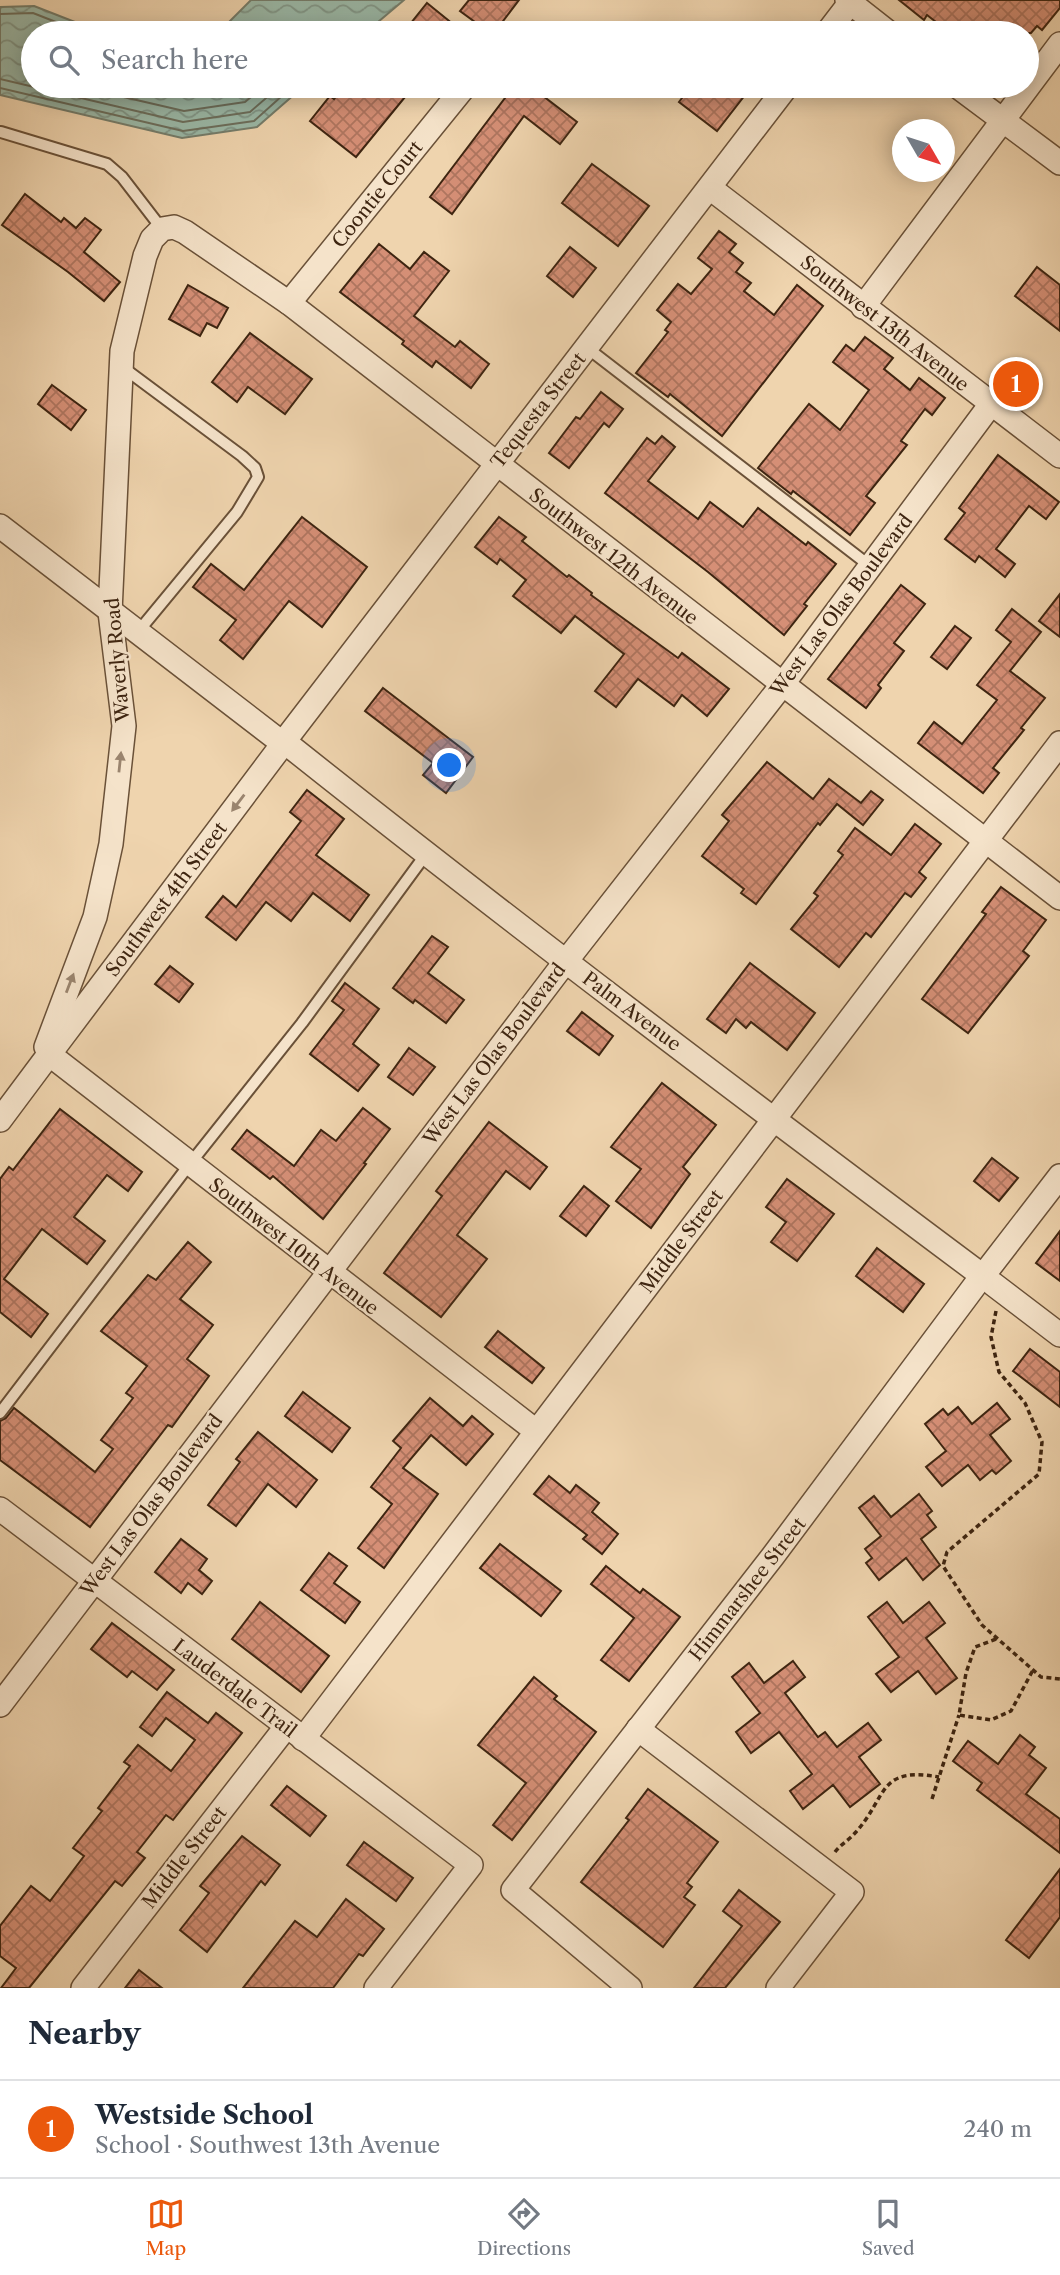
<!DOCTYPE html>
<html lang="en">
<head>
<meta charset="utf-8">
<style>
  :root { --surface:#fff; --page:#f2f2f3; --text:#1f2937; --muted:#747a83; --line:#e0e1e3; --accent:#ea580c }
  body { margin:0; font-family:"Libre Caslon Text",serif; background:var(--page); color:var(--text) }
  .compass { position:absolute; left:892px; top:119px; width:63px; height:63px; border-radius:50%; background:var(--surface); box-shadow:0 4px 18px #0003; rotate:129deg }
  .you { position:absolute; left:450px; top:766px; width:24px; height:24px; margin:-18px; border:5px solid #fff; border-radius:50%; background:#1a73e8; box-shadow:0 0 0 10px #1a73e833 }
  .badge { display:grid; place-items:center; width:46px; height:46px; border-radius:50%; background:var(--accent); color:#fff; font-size:23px; font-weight:700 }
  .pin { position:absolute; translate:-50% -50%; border:4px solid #fff; box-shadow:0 2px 7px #0006 }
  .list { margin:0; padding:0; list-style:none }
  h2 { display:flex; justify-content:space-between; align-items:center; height:91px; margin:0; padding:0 28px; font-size:30px }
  h2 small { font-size:23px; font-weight:400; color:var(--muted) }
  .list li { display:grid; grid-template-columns:46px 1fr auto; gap:21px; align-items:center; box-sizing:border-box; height:98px; padding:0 28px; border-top:2px solid var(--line) }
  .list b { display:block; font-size:26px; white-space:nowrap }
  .list p { margin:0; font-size:23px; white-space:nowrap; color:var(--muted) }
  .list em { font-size:23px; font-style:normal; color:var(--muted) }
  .icon { flex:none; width:38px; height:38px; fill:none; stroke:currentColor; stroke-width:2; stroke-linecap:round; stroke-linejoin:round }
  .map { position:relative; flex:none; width:1060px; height:1988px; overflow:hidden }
  .search { position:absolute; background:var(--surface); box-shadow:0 4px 18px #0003; left:21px; right:21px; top:21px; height:77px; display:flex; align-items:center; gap:18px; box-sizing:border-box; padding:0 24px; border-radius:38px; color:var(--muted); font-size:26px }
  .sheet { height:189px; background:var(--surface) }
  nav { display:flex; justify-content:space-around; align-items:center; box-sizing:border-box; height:98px; border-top:2px solid var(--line); background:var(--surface); font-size:19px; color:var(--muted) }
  nav a { display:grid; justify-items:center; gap:4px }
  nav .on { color:var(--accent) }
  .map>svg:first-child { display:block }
  .water { fill:url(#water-waves); stroke:#757d6b; stroke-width:2 }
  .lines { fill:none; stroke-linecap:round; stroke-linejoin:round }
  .shore { stroke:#6c6e5c; stroke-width:2 }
  .building { fill:url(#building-cross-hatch); stroke:#3e2511; stroke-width:2 }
  .service-casing { stroke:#6a5138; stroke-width:14 }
  .minor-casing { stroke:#6a5138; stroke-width:26 }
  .path { stroke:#3e2511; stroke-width:3.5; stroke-dasharray:5 3.5; stroke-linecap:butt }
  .service { stroke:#f5e3ca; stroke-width:10 }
  .minor { stroke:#f5e3ca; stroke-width:23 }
  .oneway { fill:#9a846e }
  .labels { text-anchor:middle; stroke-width:5; stroke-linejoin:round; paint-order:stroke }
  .street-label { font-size:19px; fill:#3e2511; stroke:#f5e3ca }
</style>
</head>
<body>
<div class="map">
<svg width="1060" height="1988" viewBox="0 0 1060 1988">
  <defs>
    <pattern id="water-waves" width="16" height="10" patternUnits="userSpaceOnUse" patternTransform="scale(1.75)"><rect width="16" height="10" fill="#9ab8a7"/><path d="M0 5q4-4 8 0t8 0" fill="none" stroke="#7f9587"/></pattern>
    <pattern id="building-cross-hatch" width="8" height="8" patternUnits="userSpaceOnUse" patternTransform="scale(1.75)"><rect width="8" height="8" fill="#d58f76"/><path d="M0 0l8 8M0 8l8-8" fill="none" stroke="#ae755f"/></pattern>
  </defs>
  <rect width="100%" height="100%" fill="#efd4ae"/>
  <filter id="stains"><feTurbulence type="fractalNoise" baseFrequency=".00286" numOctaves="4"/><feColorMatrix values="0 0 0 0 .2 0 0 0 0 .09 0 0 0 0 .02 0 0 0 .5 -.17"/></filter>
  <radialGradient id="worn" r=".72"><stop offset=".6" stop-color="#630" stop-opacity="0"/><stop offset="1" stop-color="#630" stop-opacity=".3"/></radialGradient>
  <g class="water">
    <polygon points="251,0 404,0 365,33 218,33"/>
    <polygon points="34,6 103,33 33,33 33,86 304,86 257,127 182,138 0,95 0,7"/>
  </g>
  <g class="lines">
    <g class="shore">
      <polyline points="0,14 33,13 84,33"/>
      <polyline points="0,79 183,122 250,112 280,86"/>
      <polyline points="76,86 184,111 245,102 264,86"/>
      <polyline points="0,88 183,131 254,121 293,86"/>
    </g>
  </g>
  <g class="building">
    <polygon points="469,0 519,0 494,33 490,33 460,11"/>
    <polygon points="899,0 1060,0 1060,8 1042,30 1037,26 1031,33 950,33 927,15 924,20"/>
    <polygon points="427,3 464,33 403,33"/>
    <polygon points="344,86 410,86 403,95 405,97 356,157 310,121 330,96 334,99"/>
    <polygon points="514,86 530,86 577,122 560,144 524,116 452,214 430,197"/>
    <polygon points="691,86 752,86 717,131 679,102"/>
    <polygon points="592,164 649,206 618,246 562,203"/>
    <polygon points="25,194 61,222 64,218 76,228 85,218 101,230 84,252 120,282 104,301 68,272 2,225"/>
    <polygon points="719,231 736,244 729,252 743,263 736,272 751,283 744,291 774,315 797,285 823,306 722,436 670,394 668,397 636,373 668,332 665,330 671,322 657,310 678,284 691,294 712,269 698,258"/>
    <polygon points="379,244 410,269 424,252 449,271 414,316 455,347 460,341 489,364 471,388 436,361 432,367 402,344 404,341 340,292"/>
    <polygon points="570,247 596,268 573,297 547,276"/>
    <polygon points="1037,267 1060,285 1060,331 1015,296"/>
    <polygon points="188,285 228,308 217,328 207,323 200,336 169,319"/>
    <polygon points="250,333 312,379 285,414 248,387 237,402 212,382"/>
    <polygon points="865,337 893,358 884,369 910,390 919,378 945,398 932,415 925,409 901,441 907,445 866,496 875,503 850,535 793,491 791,494 758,468 809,404 840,430 869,390 833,362 846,345 854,351"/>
    <polygon points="52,385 86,410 71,430 38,404"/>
    <polygon points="601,392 623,409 609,427 604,423 569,468 549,453 576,417 580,419"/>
    <polygon points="662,436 675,447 648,481 698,519 710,502 743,527 758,508 806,545 808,542 836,564 804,604 807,606 784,635 708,572 605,493 647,438 655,444"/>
    <polygon points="998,455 1059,502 1046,519 1029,506 996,549 1015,564 1005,577 979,556 975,562 945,539 965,513 959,508"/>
    <polygon points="302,517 367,567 322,627 289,601 243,659 220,640 236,620 193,587 211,564 244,590"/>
    <polygon points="499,517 526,537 522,541 567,577 569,575 592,593 591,595 678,658 682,653 729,689 707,716 682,695 674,706 638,679 616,707 595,691 624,654 575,616 561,633 513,596 526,580 500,559 497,564 475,547"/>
    <polygon points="901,585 925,604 894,643 904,651 878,685 881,688 866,708 828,679"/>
    <polygon points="1060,594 1060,637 1039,621"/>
    <polygon points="1012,609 1041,632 1010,671 1045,698 1021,728 1024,730 993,768 999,773 983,793 918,743 934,722 962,744 997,700 977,685 1011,642 996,630"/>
    <polygon points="955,626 971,638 947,669 931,657"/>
    <polygon points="383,688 473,757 446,793 423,775 433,763 365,711"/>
    <polygon points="767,762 813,799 829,779 861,803 871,791 883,800 863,825 837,804 820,825 818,823 756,904 741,893 744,889 702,856 729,821 722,815"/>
    <polygon points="307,790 344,819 316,855 369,895 350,921 313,893 291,921 266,902 236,940 206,917 223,896 236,907 301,821 290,812"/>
    <polygon points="915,824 941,844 919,872 926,878 911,897 905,893 871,937 866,933 839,967 791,929 818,896 814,893 843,855 838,851 855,828 891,855"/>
    <polygon points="1001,887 1046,920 1023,951 1029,956 968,1033 922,999 986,914 982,912"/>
    <polygon points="432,936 448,947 428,973 464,1000 446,1023 415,1000 413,1003 393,988"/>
    <polygon points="750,963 815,1013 787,1050 751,1022 746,1028 736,1019 726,1033 707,1019"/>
    <polygon points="170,966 193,984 179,1002 155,984"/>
    <polygon points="345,983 379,1009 353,1044 379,1065 358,1091 310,1054 344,1010 332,1001"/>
    <polygon points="582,1012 613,1036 599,1055 567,1031"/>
    <polygon points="409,1048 435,1067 413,1095 388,1077"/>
    <polygon points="662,1083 716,1125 683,1167 690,1174 651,1228 616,1201 641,1169 611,1147"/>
    <polygon points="363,1108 390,1129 364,1163 366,1164 323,1219 273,1176 270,1179 232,1149 247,1130 294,1166 321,1130 336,1141"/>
    <polygon points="60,1109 142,1172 128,1191 107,1175 74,1217 105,1241 87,1264 42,1229 4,1279 48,1314 31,1337 0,1312 0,1179 9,1167 13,1170"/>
    <polygon points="489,1122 547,1167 530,1189 506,1171 457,1235 487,1259 441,1317 384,1273 442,1196 436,1191"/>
    <polygon points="992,1158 1018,1178 999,1201 974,1181"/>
    <polygon points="787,1179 834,1214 797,1261 771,1242 786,1222 766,1207"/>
    <polygon points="584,1186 609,1206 586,1236 560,1216"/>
    <polygon points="1060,1231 1060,1281 1036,1263"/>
    <polygon points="188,1242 211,1262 180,1299 213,1325 187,1359 209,1376 172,1427 168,1425 90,1527 0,1460 0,1421 6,1418 14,1408 95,1472 113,1449 101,1440 133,1398 126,1393 147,1366 101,1331 148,1275 156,1280"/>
    <polygon points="877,1248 924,1284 903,1312 856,1276"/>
    <polygon points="498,1331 544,1368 532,1383 485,1347"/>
    <polygon points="1030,1349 1060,1372 1060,1407 1013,1371"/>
    <polygon points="303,1392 350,1428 332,1452 285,1416"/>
    <polygon points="430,1398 463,1426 472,1416 493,1434 466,1465 431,1435 403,1468 438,1494 384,1568 358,1548 392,1504 371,1487 401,1448 393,1441"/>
    <polygon points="997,1403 1010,1419 990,1435 1011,1461 996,1474 992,1470 980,1480 968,1465 942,1486 926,1467 946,1451 925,1424 943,1409 948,1415 958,1407 972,1424"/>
    <polygon points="258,1432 317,1480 296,1507 268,1484 236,1526 208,1505 240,1462 236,1459"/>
    <polygon points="549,1476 570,1493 576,1485 599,1503 592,1512 618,1534 602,1554 583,1539 587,1535 534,1494"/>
    <polygon points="919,1494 932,1511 927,1515 936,1527 921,1539 940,1565 923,1580 906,1558 879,1580 866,1563 872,1558 865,1549 881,1536 859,1508 874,1496 891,1517"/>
    <polygon points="181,1539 207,1559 199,1570 212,1581 202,1594 188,1583 181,1593 155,1572"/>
    <polygon points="500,1544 561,1591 541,1616 480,1568"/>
    <polygon points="329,1553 347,1566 334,1583 360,1602 345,1623 301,1590"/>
    <polygon points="606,1566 640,1593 643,1589 680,1617 629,1681 601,1660 634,1618 591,1584"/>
    <polygon points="260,1602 329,1656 301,1692 232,1639"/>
    <polygon points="887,1602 903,1623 929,1602 945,1623 926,1638 957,1678 936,1694 918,1671 891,1692 876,1674 899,1657 868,1617"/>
    <polygon points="112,1623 174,1670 157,1690 132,1671 127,1677 91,1649"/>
    <polygon points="793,1661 805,1677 785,1693 818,1737 825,1732 837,1747 868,1723 881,1740 859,1757 880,1784 850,1807 833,1785 803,1809 790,1791 812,1774 779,1732 751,1753 736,1732 760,1713 732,1677 749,1663 764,1683"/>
    <polygon points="534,1677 557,1696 554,1699 596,1732 512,1840 493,1825 526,1783 478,1745"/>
    <polygon points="167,1692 208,1723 216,1713 242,1733 173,1820 166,1815 137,1852 145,1858 122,1886 115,1881 29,1988 1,1988 16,1968 0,1956 0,1926 31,1886 50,1901 84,1856 73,1848 102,1811 98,1808 130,1766 124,1762 138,1745 171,1771 195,1740 166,1718 152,1736 140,1727"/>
    <polygon points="1020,1735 1035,1747 1029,1755 1046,1768 1026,1794 1060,1819 1060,1853 977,1790 982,1783 953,1761 968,1741 998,1764"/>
    <polygon points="287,1786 326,1816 310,1836 271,1805"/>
    <polygon points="648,1789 718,1842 687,1883 692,1887 684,1897 695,1905 663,1947 581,1882 629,1820 626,1818"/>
    <polygon points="242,1836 280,1865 265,1885 261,1881 207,1952 180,1930 209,1893 200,1886"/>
    <polygon points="364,1842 413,1878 396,1901 347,1865"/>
    <polygon points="1060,1869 1060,1917 1029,1958 1006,1940"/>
    <polygon points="739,1890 780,1922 725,1988 694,1988 742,1926 723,1911"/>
    <polygon points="346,1899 384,1929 363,1956 359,1954 333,1988 243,1988 295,1921 317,1937"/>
    <polygon points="139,1970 162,1988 125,1988"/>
  </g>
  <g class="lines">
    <g class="service-casing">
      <g id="service">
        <polyline points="1,132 107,164 122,177 162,229"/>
        <polyline points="586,347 870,566"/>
        <polyline points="121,366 242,456 255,468 258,477 237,512 137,633"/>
        <polyline points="0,1413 189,1165 302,1023 426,854"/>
      </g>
    </g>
    <g class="minor-casing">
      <g id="minor">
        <polyline points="847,0 889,33"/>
        <polyline points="827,33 850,3"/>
        <polyline points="957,86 1060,163"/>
        <polyline points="710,188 1060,456"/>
        <polyline points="289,303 465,86"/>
        <polyline points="863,307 1060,44"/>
        <polyline points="0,526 277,739"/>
        <polyline points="289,735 787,86"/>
        <path d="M 291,747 C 516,926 746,1099 976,1271"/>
        <polyline points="46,1047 95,917 111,844 124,726 110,612 122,351 145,256 152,239 162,229 174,227 185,232 289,303 1060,898"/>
        <polyline points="54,1048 279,749"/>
        <polyline points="54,1058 536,1431"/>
        <polyline points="0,1120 44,1061"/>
        <polyline points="989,1268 1060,1176"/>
        <polyline points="993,1284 1060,1335"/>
        <polyline points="0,1509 471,1865 376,1988"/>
        <polyline points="0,1705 556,974 782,685 991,404"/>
        <polyline points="638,1729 852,1892 778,1988"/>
        <polyline points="303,1739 1060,743"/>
        <polyline points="83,1988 286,1727"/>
        <polyline points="630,1988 513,1890 773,1556 976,1284"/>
      </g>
    </g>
    <g class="path">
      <polyline points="996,1311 991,1337 999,1372 1025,1403 1042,1442 1039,1474 947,1552 943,1566 982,1625 1041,1677 1060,1679"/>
      <polyline points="996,1639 975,1647 966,1673 959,1715 991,1720 1011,1711 1033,1670"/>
      <polyline points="932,1799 959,1715"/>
      <path d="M 835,1852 C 840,1845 849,1840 855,1833 C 888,1797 877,1766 939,1777"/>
    </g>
    <use href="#service" class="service"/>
    <use href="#minor" class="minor"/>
  </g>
  <defs><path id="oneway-solid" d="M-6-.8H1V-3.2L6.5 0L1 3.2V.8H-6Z" transform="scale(1.75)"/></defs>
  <g class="oneway">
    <use href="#oneway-solid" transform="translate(120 762) rotate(-84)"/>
    <use href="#oneway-solid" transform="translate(238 803) rotate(127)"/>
    <use href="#oneway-solid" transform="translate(70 983) rotate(-69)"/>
  </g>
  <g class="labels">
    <g class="street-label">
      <text transform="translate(377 194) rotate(-51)" y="7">Coontie Court</text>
      <text transform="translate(885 323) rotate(38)" y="7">Southwest 13th Avenue</text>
      <text transform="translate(538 410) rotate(-52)" y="7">Tequesta Street</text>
      <text transform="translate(614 556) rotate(38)" y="7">Southwest 12th Avenue</text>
      <text transform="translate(841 605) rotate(-53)" y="7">West Las Olas Boulevard</text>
      <text transform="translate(117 660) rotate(-95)" y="7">Waverly Road</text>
      <text transform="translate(166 899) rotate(-53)" y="7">Southwest 4th Street</text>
      <text transform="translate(632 1011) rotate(37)" y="7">Palm Avenue</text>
      <text transform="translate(494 1054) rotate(-53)" y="7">West Las Olas Boulevard</text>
      <text transform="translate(681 1241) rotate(-53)" y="7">Middle Street</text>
      <text transform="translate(294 1246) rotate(38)" y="7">Southwest 10th Avenue</text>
      <text transform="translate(151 1505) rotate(-53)" y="7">West Las Olas Boulevard</text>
      <text transform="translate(747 1589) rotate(-52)" y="7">Himmarshee Street</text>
      <text transform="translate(235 1688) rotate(37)" y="7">Lauderdale Trail</text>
      <text transform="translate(184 1857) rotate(-52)" y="7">Middle Street</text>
    </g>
  </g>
  <rect width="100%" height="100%" filter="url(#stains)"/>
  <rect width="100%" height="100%" fill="url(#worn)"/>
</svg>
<svg class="compass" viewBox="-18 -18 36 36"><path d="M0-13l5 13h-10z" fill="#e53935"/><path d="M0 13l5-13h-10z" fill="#747a83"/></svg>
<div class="you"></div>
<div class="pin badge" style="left:1016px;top:384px">1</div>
<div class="search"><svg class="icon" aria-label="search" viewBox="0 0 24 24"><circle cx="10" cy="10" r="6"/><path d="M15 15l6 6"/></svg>Search here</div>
</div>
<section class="sheet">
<h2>Nearby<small></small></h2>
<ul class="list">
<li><span class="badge">1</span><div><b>Westside School</b><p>School · Southwest 13th Avenue</p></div><em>240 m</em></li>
</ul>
</section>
<nav>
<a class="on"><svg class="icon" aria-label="map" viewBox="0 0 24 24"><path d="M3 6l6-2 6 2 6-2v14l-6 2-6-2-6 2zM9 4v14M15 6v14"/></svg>Map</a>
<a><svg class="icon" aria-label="directions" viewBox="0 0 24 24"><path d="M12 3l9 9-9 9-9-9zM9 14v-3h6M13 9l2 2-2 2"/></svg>Directions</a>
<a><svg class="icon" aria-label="saved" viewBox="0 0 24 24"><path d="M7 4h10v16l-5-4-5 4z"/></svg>Saved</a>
</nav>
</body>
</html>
